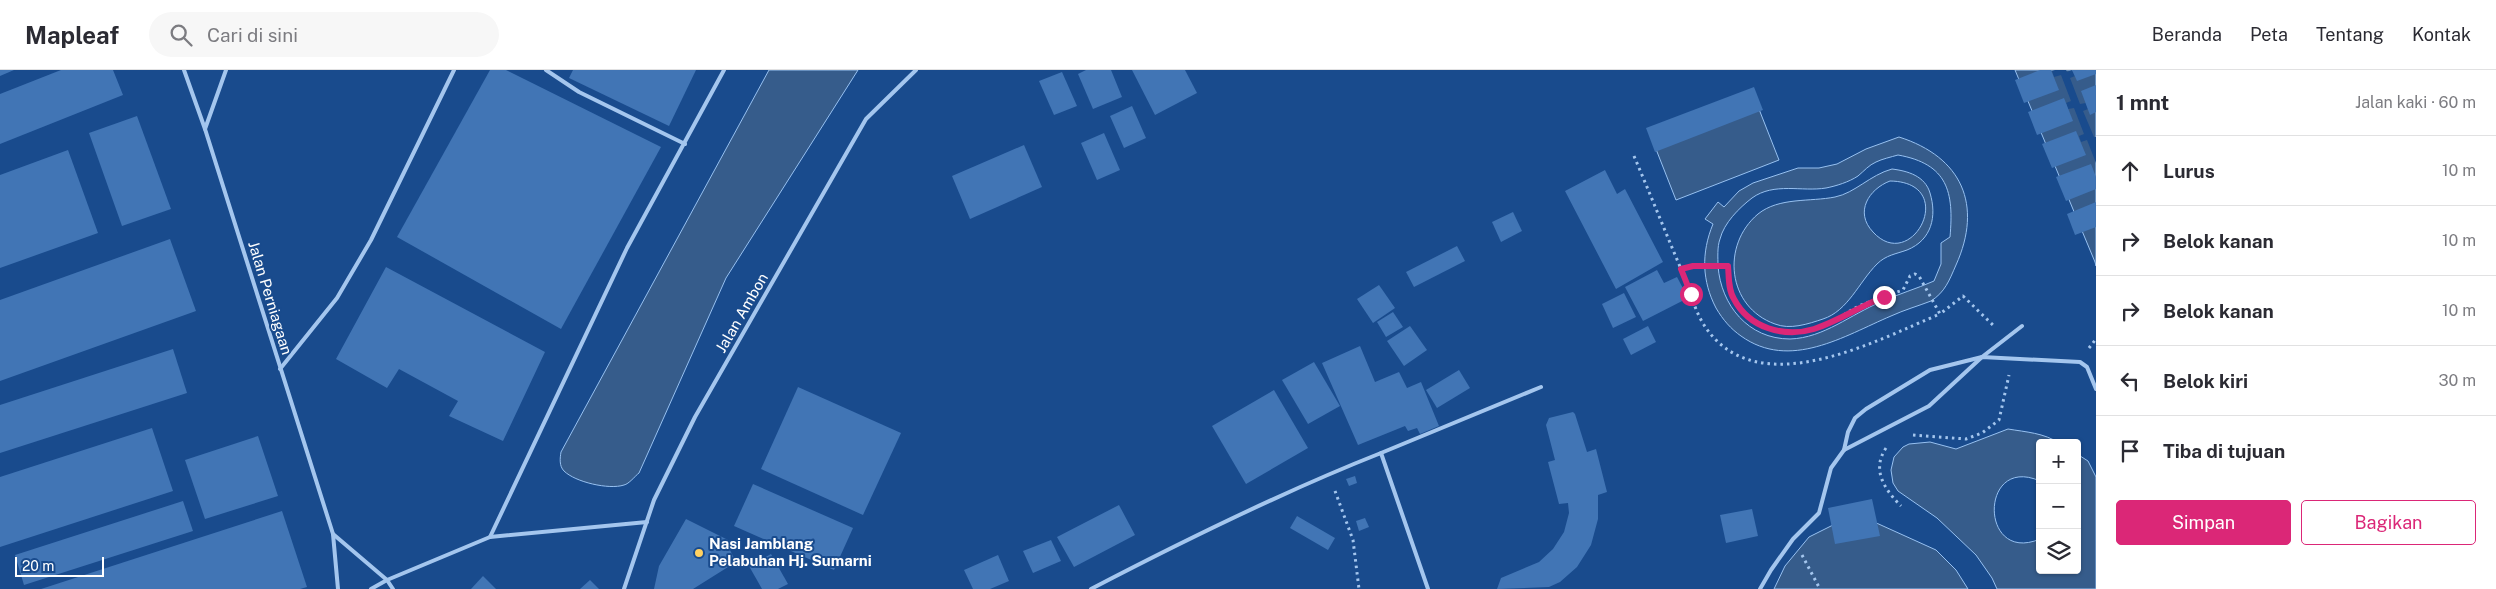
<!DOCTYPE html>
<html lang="id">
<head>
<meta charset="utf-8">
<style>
  :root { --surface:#fff; --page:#f7f7f7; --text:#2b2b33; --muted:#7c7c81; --line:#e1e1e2; --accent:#db2777 }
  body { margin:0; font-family:"Public Sans",sans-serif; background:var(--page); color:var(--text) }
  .controls { position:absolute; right:15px; bottom:15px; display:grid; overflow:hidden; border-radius:5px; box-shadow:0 1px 4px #0004 }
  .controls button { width:45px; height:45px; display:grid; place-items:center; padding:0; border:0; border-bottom:1px solid var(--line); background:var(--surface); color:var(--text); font:25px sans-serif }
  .scale { position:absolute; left:15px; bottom:12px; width:89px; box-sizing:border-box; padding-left:5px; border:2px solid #fff; border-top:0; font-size:14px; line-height:18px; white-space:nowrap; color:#fff; -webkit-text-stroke:4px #194b8d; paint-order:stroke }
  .stop { position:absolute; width:15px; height:15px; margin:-11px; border:4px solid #db2777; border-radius:50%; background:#fff }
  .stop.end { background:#db2777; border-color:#fff; box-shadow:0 1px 5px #0008 }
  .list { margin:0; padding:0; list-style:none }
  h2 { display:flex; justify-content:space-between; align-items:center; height:65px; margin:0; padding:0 20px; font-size:21px }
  h2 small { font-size:16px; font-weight:400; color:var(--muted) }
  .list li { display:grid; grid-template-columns:32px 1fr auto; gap:15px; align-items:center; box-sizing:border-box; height:70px; padding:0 20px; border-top:1px solid var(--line) }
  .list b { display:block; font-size:19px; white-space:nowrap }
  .list em { font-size:16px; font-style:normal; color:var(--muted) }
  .actions { display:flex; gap:10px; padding:15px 20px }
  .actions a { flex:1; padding:11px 0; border:1px solid var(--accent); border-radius:5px; text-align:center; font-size:18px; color:var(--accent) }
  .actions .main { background:var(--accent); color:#fff }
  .icon { flex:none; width:28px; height:28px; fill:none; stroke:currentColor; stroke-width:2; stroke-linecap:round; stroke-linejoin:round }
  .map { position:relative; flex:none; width:2096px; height:519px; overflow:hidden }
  header { display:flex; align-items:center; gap:30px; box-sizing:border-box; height:70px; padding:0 25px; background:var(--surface); border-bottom:1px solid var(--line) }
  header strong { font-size:24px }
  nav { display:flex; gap:28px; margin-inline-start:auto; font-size:18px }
  .search { width:350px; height:45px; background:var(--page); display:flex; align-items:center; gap:12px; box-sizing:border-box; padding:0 18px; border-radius:28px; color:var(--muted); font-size:19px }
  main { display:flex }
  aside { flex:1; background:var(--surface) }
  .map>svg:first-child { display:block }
  .water { fill:#365c8b; stroke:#97c1f1; fill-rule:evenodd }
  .pier { fill:#194b8d }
  .building { fill:#4175b5 }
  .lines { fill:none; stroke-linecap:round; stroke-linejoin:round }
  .path { stroke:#a4c6ee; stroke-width:3; stroke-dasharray:2.5 4; stroke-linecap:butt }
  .service { stroke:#a4c6ee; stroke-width:4 }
  .route { stroke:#db2777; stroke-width:6 }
  .poi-dot { fill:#ffd161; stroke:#194b8d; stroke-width:2 }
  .labels { text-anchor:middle; stroke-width:4; stroke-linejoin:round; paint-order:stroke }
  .street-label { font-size:15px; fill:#fff; stroke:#194b8d }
  .poi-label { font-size:15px; font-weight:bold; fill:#fff; stroke:#194b8d; text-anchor:start }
</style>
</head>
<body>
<header>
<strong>Mapleaf</strong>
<div class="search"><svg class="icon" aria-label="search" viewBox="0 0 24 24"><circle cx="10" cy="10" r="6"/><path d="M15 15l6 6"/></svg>Cari di sini</div>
<nav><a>Beranda</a><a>Peta</a><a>Tentang</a><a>Kontak</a></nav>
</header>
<main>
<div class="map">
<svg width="2096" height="519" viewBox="0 0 2096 519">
  <rect width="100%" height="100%" fill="#194b8d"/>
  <g class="water">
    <path d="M 769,0 L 858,0 L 726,208 L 639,403 C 635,406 629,414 624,415 C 609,420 575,412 564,401 C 559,396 560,388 561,382 Z"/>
    <polygon points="2015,0 2096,0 2096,196 2095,192"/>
    <polygon points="1755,29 1779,90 1676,130 1652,69"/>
    <path d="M 1899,67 C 1962,87 1983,135 1956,195 C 1949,211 1945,222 1931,231 C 1918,236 1904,240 1891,246 C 1844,266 1790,301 1741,266 C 1731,259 1723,250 1716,238 C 1702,211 1701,183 1713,154 L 1705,149 L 1718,132 L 1724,137 L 1739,121 L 1753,113 L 1798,98 L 1819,98 L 1837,94 L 1866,79 ZM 1898,85 C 1948,94 1954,122 1950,167 L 1941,173 L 1941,194 L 1934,211 C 1916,219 1898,224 1881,232 C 1851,244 1824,268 1790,269 C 1748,269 1721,235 1718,196 C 1718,188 1717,177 1720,169 C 1724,153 1739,138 1752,128 C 1774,112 1802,122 1826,118 C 1836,116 1849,112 1858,106 C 1864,101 1869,95 1876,92 C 1882,89 1891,87 1898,85 Z"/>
    <path d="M 1892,99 C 1908,101 1925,106 1930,123 C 1937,146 1932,170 1907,180 C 1896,184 1886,185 1877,194 C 1859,212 1848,241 1823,249 C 1808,254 1790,260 1775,254 C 1727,237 1721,175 1758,144 C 1779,127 1810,132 1835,127 C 1855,123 1870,105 1892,99 ZM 1890,111 C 1960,112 1912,205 1873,162 C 1854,142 1869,119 1890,111 Z"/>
    <path d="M 2008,359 C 2026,362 2044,363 2059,373 L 2040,373 L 2040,411 C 1979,384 1979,495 2040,469 L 2040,500 L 2077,500 L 2077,384 L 2088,391 L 2096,407 L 2096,519 L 1997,519 L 1992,508 L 1976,485 L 1937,448 L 1898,421 L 1893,413 L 1891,400 L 1894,387 L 1903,377 L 1909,374 L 1930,372 L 1956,379 Z"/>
    <polygon points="1841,451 1872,451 1936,480 1956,500 1968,519 1774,519 1785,496 1809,467"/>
  </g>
  <polygon class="pier" points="2055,0 2066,0 2067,2 2072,0 2075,6 2070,8 2080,34 2086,33 2088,39 2083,41 2094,67 2096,67 2096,93 2087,70 2081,72 2079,66 2084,64 2074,38 2068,39 2066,33 2071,31 2061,5 2054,7 2052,1"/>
  <g class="building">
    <polygon points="0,0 14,0 0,6"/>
    <polygon points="61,0 113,0 123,25 0,74 0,24"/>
    <polygon points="490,0 506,0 661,77 561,259 397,167"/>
    <polygon points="573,0 696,0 669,56 569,8"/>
    <polygon points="1086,0 1111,0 1122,27 1093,39 1078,4"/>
    <polygon points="1132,0 1185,0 1197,23 1155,45"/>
    <polygon points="2040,0 2051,0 2059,20 2024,33 2015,10"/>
    <polygon points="2072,0 2096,0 2096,4 2077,11"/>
    <polygon points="1062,2 1077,36 1054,45 1039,11"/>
    <polygon points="2096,15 2096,42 2090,45 2081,21"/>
    <polygon points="1754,17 1763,40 1655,82 1646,58"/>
    <polygon points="2064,28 2073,51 2037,65 2028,42"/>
    <polygon points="1132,36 1146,68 1124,78 1110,46"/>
    <polygon points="137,46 171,139 122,156 89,63"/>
    <polygon points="2076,61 2086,85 2052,98 2042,74"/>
    <polygon points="1104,63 1120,100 1097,110 1081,73"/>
    <polygon points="1024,75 1042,117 970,149 952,106"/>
    <polygon points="68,80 98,163 0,198 0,105"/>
    <polygon points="2091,94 2096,107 2096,119 2066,131 2056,107"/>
    <polygon points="1605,100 1617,124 1625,119 1663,192 1616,219 1565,121"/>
    <polygon points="2096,132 2096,157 2075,165 2067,144"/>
    <polygon points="1513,142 1522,161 1501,172 1492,152"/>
    <polygon points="170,169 196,241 0,311 0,230"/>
    <polygon points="1457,176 1465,191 1414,217 1406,202"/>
    <polygon points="386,197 545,282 503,371 449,346 458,331 399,299 387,318 336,289"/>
    <polygon points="1657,200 1664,213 1677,207 1688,228 1643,251 1625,217"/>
    <polygon points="1379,215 1395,238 1373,253 1357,229"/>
    <polygon points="1624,223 1636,247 1613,258 1602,234"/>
    <polygon points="1393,242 1403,257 1386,267 1377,252"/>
    <polygon points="1410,256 1427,280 1404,296 1387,271"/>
    <polygon points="1648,256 1656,272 1631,285 1623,269"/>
    <polygon points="1360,276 1375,312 1399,302 1407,318 1421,312 1439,356 1420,364 1417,358 1408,361 1405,356 1358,375 1322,293"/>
    <polygon points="173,279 187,323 0,383 0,335"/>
    <polygon points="1314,292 1340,336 1308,354 1282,310"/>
    <polygon points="1459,300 1470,318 1437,338 1426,320"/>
    <polygon points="798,317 901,363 863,445 761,399"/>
    <polygon points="1274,320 1308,378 1246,414 1212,356"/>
    <polygon points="1573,342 1575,344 1587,382 1596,379 1607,422 1598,425 1598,449 1591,475 1577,497 1560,512 1549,517 1497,519 1501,508 1539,492 1553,479 1564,462 1569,443 1568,433 1559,434 1548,392 1555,390 1546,355 1549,348"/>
    <polygon points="152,358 173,421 0,477 0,407"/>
    <polygon points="258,366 278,426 205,449 185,390"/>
    <polygon points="1355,406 1357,413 1349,416 1346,409"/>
    <polygon points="753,414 853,458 834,500 734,456"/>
    <polygon points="1872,429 1880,466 1835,474 1828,438"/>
    <polygon points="183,431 193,461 24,515 15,485"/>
    <polygon points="1119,435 1135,465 1074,497 1057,467"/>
    <polygon points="1752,439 1758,466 1726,473 1720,445"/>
    <polygon points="282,441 307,517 300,519 41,519"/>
    <polygon points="1297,446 1335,468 1328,480 1290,458"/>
    <polygon points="1365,448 1369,457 1359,461 1356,451"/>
    <polygon points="686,449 730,471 727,474 736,492 693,519 654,519 659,496"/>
    <polygon points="1051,470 1061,491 1033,503 1023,481"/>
    <polygon points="771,484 788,514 778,519 762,519 749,496"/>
    <polygon points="998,485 1009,511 990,519 973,519 964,500"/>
    <polygon points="483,506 496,519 471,519"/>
    <polygon points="590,510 599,519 580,519"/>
  </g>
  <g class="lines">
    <g class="path">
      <path d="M 1634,86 C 1651,126 1667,166 1684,206 C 1690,222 1696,244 1706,258 C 1759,334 1875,271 1940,244"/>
      <path d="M 1681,199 L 1693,196 L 1728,195 C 1729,206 1729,220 1734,230 C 1749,258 1785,268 1814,259 C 1830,254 1844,244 1859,236 C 1873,230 1888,225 1903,220 L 1910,206 L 1915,204 L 1919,206 L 1940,244 L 1963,226 L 1995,257"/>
      <polyline points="2089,278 2096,269"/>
      <polyline points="1913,365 1966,369 1982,363 1999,350 2009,305"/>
      <path d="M 1886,378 C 1871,400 1885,420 1901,436"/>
      <polyline points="1335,421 1353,470 1359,519"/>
      <polyline points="1802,485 1820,519"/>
    </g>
    <g class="service">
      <polyline points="184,0 205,59 333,464 338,519"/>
      <polyline points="546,0 579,22 685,74"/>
      <polyline points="205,59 226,0"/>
      <polyline points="280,299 337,228 371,170 454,0"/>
      <polyline points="1844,380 1848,362 1855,348 1866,339 1930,300 1982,287 2080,292 2087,297 2096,319"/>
      <polyline points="1381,383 1541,317"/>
      <polyline points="333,464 387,510 393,519"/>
      <polyline points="490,467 627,178 724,0"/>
      <polyline points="371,519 387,510 490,467 647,452"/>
      <polyline points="624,519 654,430 695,347 866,49 916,0"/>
      <path d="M 1091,519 C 1185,470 1282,422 1381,383 L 1428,519"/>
      <polyline points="1760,519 1771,500 1793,469 1819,443 1831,398 1844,380 1929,336 1982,287 2022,256"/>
    </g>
  </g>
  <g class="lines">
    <path class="route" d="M 1691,224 L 1681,199 L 1693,196 L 1728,196 C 1729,206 1728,220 1734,229 C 1749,258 1784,268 1814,259 C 1839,251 1860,236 1884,227"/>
  </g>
  <circle class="poi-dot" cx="699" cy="483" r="5"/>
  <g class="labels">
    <g class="street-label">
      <text transform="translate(270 228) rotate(73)" y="5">Jalan Perniagaan</text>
      <text transform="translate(742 243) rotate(-60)" y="5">Jalan Ambon</text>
    </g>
    <g class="poi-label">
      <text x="709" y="479">Nasi Jamblang<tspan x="709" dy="17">Pelabuhan Hj. Sumarni</tspan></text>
    </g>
  </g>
</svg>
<div class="controls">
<button>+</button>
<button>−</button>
<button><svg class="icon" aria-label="layers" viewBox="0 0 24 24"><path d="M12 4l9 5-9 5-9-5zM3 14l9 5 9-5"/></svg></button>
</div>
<div class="scale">20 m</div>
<div class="stop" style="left:1691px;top:224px"></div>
<div class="stop end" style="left:1884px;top:227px"></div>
</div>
<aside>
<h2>1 mnt<small>Jalan kaki · 60 m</small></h2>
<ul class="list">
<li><svg class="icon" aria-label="ahead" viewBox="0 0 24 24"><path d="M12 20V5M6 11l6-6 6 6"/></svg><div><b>Lurus</b></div><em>10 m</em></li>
<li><svg class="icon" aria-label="right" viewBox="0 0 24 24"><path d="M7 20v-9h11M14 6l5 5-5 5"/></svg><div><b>Belok kanan</b></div><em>10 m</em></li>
<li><svg class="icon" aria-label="right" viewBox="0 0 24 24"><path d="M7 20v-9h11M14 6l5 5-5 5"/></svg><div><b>Belok kanan</b></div><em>10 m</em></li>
<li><svg class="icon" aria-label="left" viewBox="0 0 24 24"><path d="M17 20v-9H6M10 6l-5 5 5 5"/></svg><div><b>Belok kiri</b></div><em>30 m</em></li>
<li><svg class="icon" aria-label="arrive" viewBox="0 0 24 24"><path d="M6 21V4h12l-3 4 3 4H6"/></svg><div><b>Tiba di tujuan</b></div></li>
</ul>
<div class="actions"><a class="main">Simpan</a><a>Bagikan</a></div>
</aside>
</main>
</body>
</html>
